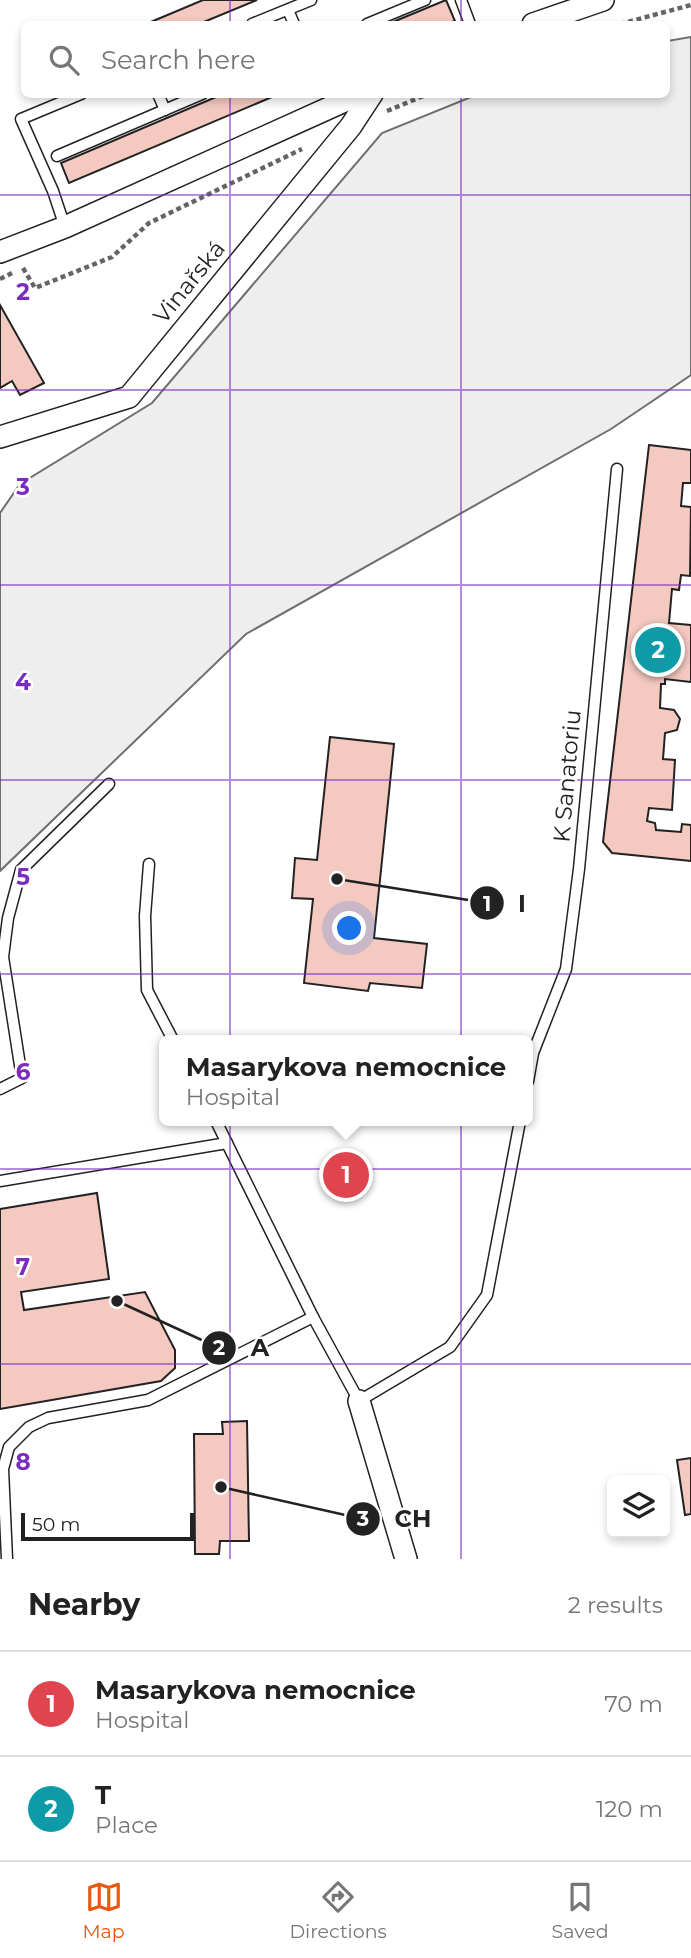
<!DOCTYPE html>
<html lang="en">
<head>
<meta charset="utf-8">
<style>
  :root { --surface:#fff; --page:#f6f6f6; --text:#222; --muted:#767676; --line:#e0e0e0; --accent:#ea580c }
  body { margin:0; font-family:Montserrat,sans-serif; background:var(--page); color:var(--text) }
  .controls { position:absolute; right:21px; bottom:21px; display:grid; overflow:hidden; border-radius:10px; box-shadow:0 4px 10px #0003 }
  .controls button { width:63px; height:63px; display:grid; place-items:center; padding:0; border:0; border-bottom:2px solid var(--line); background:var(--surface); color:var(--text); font:35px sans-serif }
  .scale { position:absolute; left:21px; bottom:18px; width:173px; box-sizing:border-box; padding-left:7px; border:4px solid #222; border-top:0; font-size:19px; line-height:24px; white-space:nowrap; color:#222; -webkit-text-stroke:5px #fff; paint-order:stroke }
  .you { position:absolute; left:350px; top:929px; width:24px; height:24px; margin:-18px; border:5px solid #fff; border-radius:50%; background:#1a73e8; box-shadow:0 0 0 10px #1a73e833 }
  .badge { display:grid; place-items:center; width:46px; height:46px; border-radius:50%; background:var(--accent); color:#fff; font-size:23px; font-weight:700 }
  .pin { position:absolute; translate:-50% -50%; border:4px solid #fff; box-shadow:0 2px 7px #0006 }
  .popup { position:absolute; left:159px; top:1035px; width:374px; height:91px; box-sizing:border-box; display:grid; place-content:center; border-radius:10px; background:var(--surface); filter:drop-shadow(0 2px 5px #0005); font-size:23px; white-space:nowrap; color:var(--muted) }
  .popup b { font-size:26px; color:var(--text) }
  .popup::after { content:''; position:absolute; left:50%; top:100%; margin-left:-14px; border:14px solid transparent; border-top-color:var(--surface) }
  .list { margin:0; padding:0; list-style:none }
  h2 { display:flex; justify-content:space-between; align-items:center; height:91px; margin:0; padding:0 28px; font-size:30px }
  h2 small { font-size:23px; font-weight:400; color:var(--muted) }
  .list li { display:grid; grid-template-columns:46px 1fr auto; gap:21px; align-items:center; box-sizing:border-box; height:105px; padding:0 28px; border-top:2px solid var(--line) }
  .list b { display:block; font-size:26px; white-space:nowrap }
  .list p { margin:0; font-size:23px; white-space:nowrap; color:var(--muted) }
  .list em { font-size:23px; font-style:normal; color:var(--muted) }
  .icon { flex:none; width:38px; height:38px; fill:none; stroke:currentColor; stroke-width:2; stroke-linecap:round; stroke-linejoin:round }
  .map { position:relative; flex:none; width:691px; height:1559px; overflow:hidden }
  .search { position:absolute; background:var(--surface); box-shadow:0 4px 10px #0003; left:21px; right:21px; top:21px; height:77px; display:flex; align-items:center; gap:18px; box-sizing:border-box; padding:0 24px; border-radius:10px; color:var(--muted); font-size:26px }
  .sheet { height:301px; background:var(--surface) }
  nav { display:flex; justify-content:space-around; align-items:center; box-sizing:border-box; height:98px; border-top:2px solid var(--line); background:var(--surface); font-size:19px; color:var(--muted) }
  nav a { display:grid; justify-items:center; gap:4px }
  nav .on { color:var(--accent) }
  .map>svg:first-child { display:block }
  .green { fill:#eee; stroke:#6f6f6f; stroke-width:2 }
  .building { fill:#f3c9c0; stroke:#222; stroke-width:2 }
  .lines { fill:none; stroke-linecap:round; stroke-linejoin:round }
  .lane-casing { stroke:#222; stroke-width:13 }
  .street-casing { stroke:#222; stroke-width:24 }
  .path { stroke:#646464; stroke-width:4.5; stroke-dasharray:5 3.5; stroke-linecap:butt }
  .lane { stroke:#fff; stroke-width:10 }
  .street { stroke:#fff; stroke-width:21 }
  .grid { fill:none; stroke:#7b2cbf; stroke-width:2; stroke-opacity:0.55 }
  .labels { text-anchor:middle; stroke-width:5; stroke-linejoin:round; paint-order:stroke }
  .street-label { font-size:23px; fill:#222; stroke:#fff }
  .grid-label { font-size:23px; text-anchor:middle; font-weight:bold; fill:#7b2cbf; stroke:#fff; stroke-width:5; stroke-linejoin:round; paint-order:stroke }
  .leader { fill:none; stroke:#222; stroke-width:2.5 }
  .callout-dot { fill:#222; stroke:#fff; stroke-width:2.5 }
  .mark-label { font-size:21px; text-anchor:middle; font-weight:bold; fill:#fff }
  .callout-label { font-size:24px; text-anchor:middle; font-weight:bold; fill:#222; stroke:#fff; stroke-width:5; stroke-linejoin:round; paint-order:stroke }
</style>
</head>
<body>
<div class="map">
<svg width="691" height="1559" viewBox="0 0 691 1559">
  <rect width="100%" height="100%" fill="#fff"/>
  <polygon class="green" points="691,37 691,375 611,429 246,634 0,871 0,513 20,484 152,403 382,133 476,95 666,94 667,41"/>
  <g class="building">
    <polygon points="203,0 257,0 199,24 146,24"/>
    <polygon points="446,0 455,21 445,24 388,24"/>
    <polygon points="223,94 279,94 69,183 61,163"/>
    <polygon points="0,305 44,383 20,395 12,381 0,388"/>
    <polygon points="649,445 691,450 691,483 683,483 681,506 691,507 690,576 681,575 679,590 672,589 669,623 691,625 691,682 665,679 665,684 661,684 660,708 674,710 680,719 677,730 665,733 663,759 675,760 672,810 649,808 647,821 655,823 656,830 681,832 682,824 691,825 691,861 612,853 603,842"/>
    <polygon points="330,737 394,744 374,938 427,944 422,988 370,983 368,991 304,983 313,899 292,898 295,858 317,860"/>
    <polygon points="97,1193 109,1279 21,1292 24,1310 145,1292 175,1350 175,1368 161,1381 0,1409 0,1209"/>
    <polygon points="247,1421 249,1541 220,1541 219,1554 195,1554 194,1434 223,1434 222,1422"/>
    <polygon points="691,1458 691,1514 685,1515 677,1460"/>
  </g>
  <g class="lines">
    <g class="lane-casing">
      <g id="lane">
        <polyline points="461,0 470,24"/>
        <polyline points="288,10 294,24"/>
        <polyline points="252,24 311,0"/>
        <polyline points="367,24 425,0"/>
        <polyline points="158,94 165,110"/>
        <polyline points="57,156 202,94"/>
        <polyline points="65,227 53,191 21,119 81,94"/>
        <polyline points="149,864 145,916 147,990 173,1040"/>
        <polyline points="528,1081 533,1053 566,969 579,869 617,469"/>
        <polyline points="0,1089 22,1078 3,957 8,918 21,870 109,784"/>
        <polyline points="216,1121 313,1317 359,1401 450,1347 487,1295 520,1121"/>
        <polyline points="0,1181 227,1143"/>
        <polyline points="7,1559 3,1469 9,1447 29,1427 48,1418 148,1400 313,1317"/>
      </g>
    </g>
    <g class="street-casing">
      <g id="street">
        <polyline points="533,24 603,0"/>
        <polyline points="0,252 65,227 360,94"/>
        <polyline points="0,437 129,397 351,126 372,94"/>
        <polyline points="359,1401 406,1559"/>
      </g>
    </g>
    <g class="path">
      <polyline points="620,24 691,5"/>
      <polyline points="387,111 428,94"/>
      <polyline points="23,268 35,288 112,257 149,223 302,149"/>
      <polyline points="0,279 12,273"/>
    </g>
    <use href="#lane" class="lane"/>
    <use href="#street" class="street"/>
  </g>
  <path class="grid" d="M 230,0 L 230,24M 461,0 L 461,24M 230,94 L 230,1559M 461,94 L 461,1559M 0,195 L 691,195M 0,390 L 691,390M 0,585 L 691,585M 0,780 L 691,780M 0,974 L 691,974M 0,1169 L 691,1169M 0,1364 L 691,1364"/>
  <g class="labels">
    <g class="street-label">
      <text transform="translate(189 282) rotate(-51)" y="8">Vinařská</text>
      <text transform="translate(567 776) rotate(-85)" y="8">K Sanatoriu</text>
    </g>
  </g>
  <g class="grid-label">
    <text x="23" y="300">2</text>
    <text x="23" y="495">3</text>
    <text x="23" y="690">4</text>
    <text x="23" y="885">5</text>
    <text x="23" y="1080">6</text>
    <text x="23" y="1275">7</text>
    <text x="23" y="1470">8</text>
  </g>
  <path class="leader" d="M337 879L487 903M117 1301L219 1348M221 1487L363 1519"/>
  <g class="callout-dot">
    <circle cx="337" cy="879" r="7"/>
    <circle cx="117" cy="1301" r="7"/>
    <circle cx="221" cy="1487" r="7"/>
    <circle cx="487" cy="903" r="18"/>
    <circle cx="219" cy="1348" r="18"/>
    <circle cx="363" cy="1519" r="18"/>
  </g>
  <g class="mark-label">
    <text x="487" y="911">1</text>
    <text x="219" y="1355">2</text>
    <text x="363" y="1526">3</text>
  </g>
  <g class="callout-label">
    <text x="522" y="912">I</text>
    <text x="260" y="1356">A</text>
    <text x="413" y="1527">CH</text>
  </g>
</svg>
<div class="controls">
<button><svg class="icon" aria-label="layers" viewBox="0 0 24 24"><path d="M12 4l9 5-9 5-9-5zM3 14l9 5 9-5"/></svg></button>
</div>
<div class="scale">50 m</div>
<div class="you"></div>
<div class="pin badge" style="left:346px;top:1175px;background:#e0444e">1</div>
<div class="popup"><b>Masarykova nemocnice</b>Hospital</div>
<div class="pin badge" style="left:658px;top:650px;background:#0f9aa8">2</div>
<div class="search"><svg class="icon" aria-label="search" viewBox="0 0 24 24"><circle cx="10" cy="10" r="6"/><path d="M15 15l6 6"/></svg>Search here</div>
</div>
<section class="sheet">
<h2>Nearby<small>2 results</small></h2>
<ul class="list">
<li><span class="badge" style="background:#e0444e">1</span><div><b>Masarykova nemocnice</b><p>Hospital</p></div><em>70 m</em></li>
<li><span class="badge" style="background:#0f9aa8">2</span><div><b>T</b><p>Place</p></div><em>120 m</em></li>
</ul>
</section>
<nav>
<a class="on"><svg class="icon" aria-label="map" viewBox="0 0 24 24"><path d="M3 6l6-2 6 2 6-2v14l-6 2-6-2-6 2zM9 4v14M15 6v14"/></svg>Map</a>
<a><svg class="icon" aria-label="directions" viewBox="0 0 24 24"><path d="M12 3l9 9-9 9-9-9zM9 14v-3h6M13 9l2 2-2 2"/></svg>Directions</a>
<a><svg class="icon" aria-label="saved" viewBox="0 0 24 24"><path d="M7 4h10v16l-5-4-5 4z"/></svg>Saved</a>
</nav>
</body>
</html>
